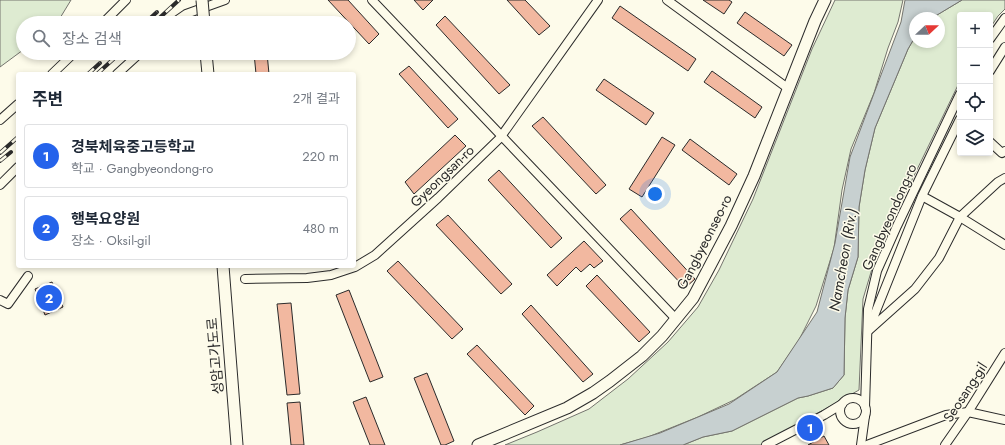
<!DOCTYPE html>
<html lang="ko">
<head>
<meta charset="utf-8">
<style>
  :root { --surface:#fff; --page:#f2f2f3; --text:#1f2937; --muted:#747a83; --line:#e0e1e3; --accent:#2563eb }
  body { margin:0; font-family:Jost,"Noto Sans KR",sans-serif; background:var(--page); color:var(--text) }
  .controls { position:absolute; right:12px; top:12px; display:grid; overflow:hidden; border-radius:4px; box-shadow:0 2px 6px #0003 }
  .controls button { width:36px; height:36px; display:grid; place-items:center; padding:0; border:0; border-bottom:1px solid var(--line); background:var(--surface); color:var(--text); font:20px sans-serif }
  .compass { position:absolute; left:909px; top:12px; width:36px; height:36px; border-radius:50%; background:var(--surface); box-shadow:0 2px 6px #0003; rotate:68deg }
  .you { position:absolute; left:655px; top:194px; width:14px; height:14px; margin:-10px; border:3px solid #fff; border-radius:50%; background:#1a73e8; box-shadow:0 0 0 6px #1a73e833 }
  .badge { display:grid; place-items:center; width:26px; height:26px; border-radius:50%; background:var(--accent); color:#fff; font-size:13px; font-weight:700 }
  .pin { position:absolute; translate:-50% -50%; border:2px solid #fff; box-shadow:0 1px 4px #0006 }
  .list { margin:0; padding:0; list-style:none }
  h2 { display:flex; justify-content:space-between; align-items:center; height:52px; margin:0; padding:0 16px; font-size:17px }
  h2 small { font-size:13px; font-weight:400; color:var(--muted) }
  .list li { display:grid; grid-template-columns:26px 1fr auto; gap:12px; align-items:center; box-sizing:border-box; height:64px; margin:0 8px 8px; padding:0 8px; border:1px solid var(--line); border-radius:4px }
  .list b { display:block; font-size:15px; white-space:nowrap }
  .list p { margin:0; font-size:13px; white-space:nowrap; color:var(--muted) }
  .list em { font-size:13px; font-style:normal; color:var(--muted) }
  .icon { flex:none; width:22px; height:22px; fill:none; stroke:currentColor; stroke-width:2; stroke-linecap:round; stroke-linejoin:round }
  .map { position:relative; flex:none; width:1005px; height:445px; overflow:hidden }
  .search { position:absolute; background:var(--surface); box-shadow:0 2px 6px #0003; left:16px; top:16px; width:340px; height:44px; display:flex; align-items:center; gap:10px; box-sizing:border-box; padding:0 14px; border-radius:22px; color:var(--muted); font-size:15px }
  .panel { position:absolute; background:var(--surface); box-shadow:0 2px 6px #0003; left:16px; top:72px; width:340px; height:196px; border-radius:4px }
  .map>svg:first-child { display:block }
  .green { fill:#deebd1; stroke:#74746e }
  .water { fill:#c7d0d0; stroke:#74746e }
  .building { fill:#f2b8a0; stroke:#2b2b2b }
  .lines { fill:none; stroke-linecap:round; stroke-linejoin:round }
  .street-casing { stroke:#2b2b2b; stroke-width:10 }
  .secondary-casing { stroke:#2b2b2b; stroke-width:13 }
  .street { stroke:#fdfbea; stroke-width:8 }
  .secondary { stroke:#fdfbea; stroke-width:11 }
  .rail-casing { stroke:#2b2b2b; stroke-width:4 }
  .rail { stroke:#fdfbea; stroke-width:2.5; stroke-dasharray:8; stroke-linecap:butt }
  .secondary-bridge-casing { stroke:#2b2b2b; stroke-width:13; stroke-linecap:butt }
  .secondary-bridge { stroke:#fdfbea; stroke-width:11 }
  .labels { text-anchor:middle; stroke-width:3; stroke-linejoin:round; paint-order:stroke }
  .street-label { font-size:14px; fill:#2b2b2b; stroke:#fdfbea }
  .water-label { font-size:15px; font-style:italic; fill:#2b2b2b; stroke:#fdfbea }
</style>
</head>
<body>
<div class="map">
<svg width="1005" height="445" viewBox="0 0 1005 445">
  <rect width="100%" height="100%" fill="#fdfbea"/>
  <g class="green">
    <polygon points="0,0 71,0 57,23 23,23 23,50 0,67"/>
    <polygon points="835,0 903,0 898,22 888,48 874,93 851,149 842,190 834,248 816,306 799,340 777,372 734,400 698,417 648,437 620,445 505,445 537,432 589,409 628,379 668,342 698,307 719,270 753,199 812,49"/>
    <polygon points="962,0 1005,0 1005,9 998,16 990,28 990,15 960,15 960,81 877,252 863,299 859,390 761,445 683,445 703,437 732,431 798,398 808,396 833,388 844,375 845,318 848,290 858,257 859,207 865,170 875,128 908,49 915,37 915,42 939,42 939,18 932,18"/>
  </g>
  <polygon class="water" points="905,0 962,0 932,18 915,18 915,37 908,49 875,128 865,170 859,207 858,257 848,290 845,318 844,375 833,388 808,396 798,398 732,431 703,437 683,445 620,445 660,433 729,404 777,372 817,312 835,243 850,157 901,22"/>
  <g class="building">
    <polygon points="328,0 348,0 379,34 369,44"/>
    <polygon points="414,0 433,0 423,10"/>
    <polygon points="507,0 525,0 550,26 539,35"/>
    <polygon points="703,0 729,0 732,2 724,14"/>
    <polygon points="620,6 696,59 688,71 612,18"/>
    <polygon points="745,12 792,45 784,56 737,23"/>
    <polygon points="445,16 510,85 499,94 436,25"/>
    <polygon points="254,53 267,53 269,74 256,74"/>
    <polygon points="409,66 458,119 448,128 399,74"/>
    <polygon points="712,71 762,107 755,118 704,82"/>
    <polygon points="604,79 654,113 646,125 596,90"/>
    <polygon points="543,117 606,185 596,194 532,126"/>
    <polygon points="455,135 466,146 414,194 405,182"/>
    <polygon points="662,137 675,145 642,197 629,189"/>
    <polygon points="690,139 737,174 729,185 682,150"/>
    <polygon points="499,170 562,238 551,248 488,180"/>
    <polygon points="631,209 695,279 685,288 620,219"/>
    <polygon points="448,215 512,284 501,294 436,225"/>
    <polygon points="584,241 603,261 594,268 590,264 581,272 576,267 557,286 547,275"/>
    <polygon points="398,261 463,329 452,339 387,271"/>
    <polygon points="597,275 650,332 639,342 586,286"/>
    <polygon points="52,282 63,307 45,315 35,289"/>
    <polygon points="349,290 383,377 370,382 336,295"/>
    <polygon points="291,303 300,394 287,395 277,304"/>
    <polygon points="531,305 593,374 583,382 522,314"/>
    <polygon points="477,345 534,406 525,415 467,354"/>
    <polygon points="427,373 454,441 445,445 441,445 414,378"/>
    <polygon points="366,397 385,445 370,445 353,402"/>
    <polygon points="300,402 304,445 291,445 287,403"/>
    <polygon points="824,436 829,445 808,445"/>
  </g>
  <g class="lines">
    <g class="street-casing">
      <g id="street">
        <polyline points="372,0 676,319"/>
        <polyline points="667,0 789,89"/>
        <polyline points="103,23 126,0"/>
        <polyline points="173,23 186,14 225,0"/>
        <polyline points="990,39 1005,18"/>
        <polyline points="990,71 1005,47"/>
        <polyline points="52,74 74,53"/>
        <polyline points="117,74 140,53"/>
        <polyline points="0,120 18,104"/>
        <polyline points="990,142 1002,153 1005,151"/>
        <polyline points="1005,178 998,182 960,217 1005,245"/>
        <polyline points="0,185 18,167"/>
        <polyline points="922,196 960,217 939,258 915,289 868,331 922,196 960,119"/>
        <polyline points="245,279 307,278 331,275 355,267 375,255 438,198 500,138 598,0"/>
        <polyline points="0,300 8,304 28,276"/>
        <circle cx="853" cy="411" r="13"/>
        <polyline points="865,407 868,309 877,271 897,226 960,94"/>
        <polyline points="766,445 824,415 842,404"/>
        <polyline points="861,445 865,416"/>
        <polyline points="867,445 946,415 968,412 1005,420"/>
        <polyline points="945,445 968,412 1005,353"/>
      </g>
    </g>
    <g class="secondary-casing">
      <g id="secondary">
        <polyline points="206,53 208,74"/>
        <polyline points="223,266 237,445"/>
        <polyline points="478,445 567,408 593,393 610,381 642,356 662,336 693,298 731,226 754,176 815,21 825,0"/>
      </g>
    </g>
    <use href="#street" class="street"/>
    <use href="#secondary" class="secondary"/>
    <g class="rail-casing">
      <g id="rail">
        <polyline points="145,23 157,12"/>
        <polyline points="154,23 179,0"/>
        <polyline points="88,74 100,63"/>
        <polyline points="97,74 120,53"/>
        <polyline points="0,153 18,137"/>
        <polyline points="0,161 11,152"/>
      </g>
    </g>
    <use href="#rail" class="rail"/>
    <g class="secondary-bridge-casing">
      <polyline id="secondary-bridge" points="202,0 204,23"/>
    </g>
    <use href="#secondary-bridge" class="secondary-bridge"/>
  </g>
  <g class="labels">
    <g class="street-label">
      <text transform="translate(442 176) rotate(-44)" y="5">Gyeongsan-ro</text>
      <text transform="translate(889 217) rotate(-66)" y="5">Gangbyeondong-ro</text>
      <text transform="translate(704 242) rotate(-63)" y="5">Gangbyeonseo-ro</text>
      <text transform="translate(215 356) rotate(-95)" y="5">성암고가도로</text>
      <text transform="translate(965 392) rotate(-57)" y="5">Seosang-gil</text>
    </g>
    <g class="water-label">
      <text transform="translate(843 260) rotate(-80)" y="5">Namcheon (Riv.)</text>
    </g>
  </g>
</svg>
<div class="controls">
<button>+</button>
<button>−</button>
<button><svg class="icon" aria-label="locate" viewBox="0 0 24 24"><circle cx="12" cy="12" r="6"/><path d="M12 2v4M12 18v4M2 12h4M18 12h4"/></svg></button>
<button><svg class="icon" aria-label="layers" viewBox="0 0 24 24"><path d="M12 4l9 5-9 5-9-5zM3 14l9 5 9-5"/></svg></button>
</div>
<svg class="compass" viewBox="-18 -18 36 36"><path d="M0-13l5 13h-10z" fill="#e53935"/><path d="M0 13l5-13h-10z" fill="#747a83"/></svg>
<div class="you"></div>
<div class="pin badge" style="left:810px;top:428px">1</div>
<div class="pin badge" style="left:49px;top:298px">2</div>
<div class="search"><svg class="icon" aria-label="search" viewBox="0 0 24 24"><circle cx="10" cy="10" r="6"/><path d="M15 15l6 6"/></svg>장소 검색</div>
<section class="panel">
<h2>주변<small>2개 결과</small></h2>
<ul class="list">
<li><span class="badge">1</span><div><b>경북체육중고등학교</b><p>학교 · Gangbyeondong-ro</p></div><em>220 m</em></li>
<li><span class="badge">2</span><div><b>행복요양원</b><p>장소 · Oksil-gil</p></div><em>480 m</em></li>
</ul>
</section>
</div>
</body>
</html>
